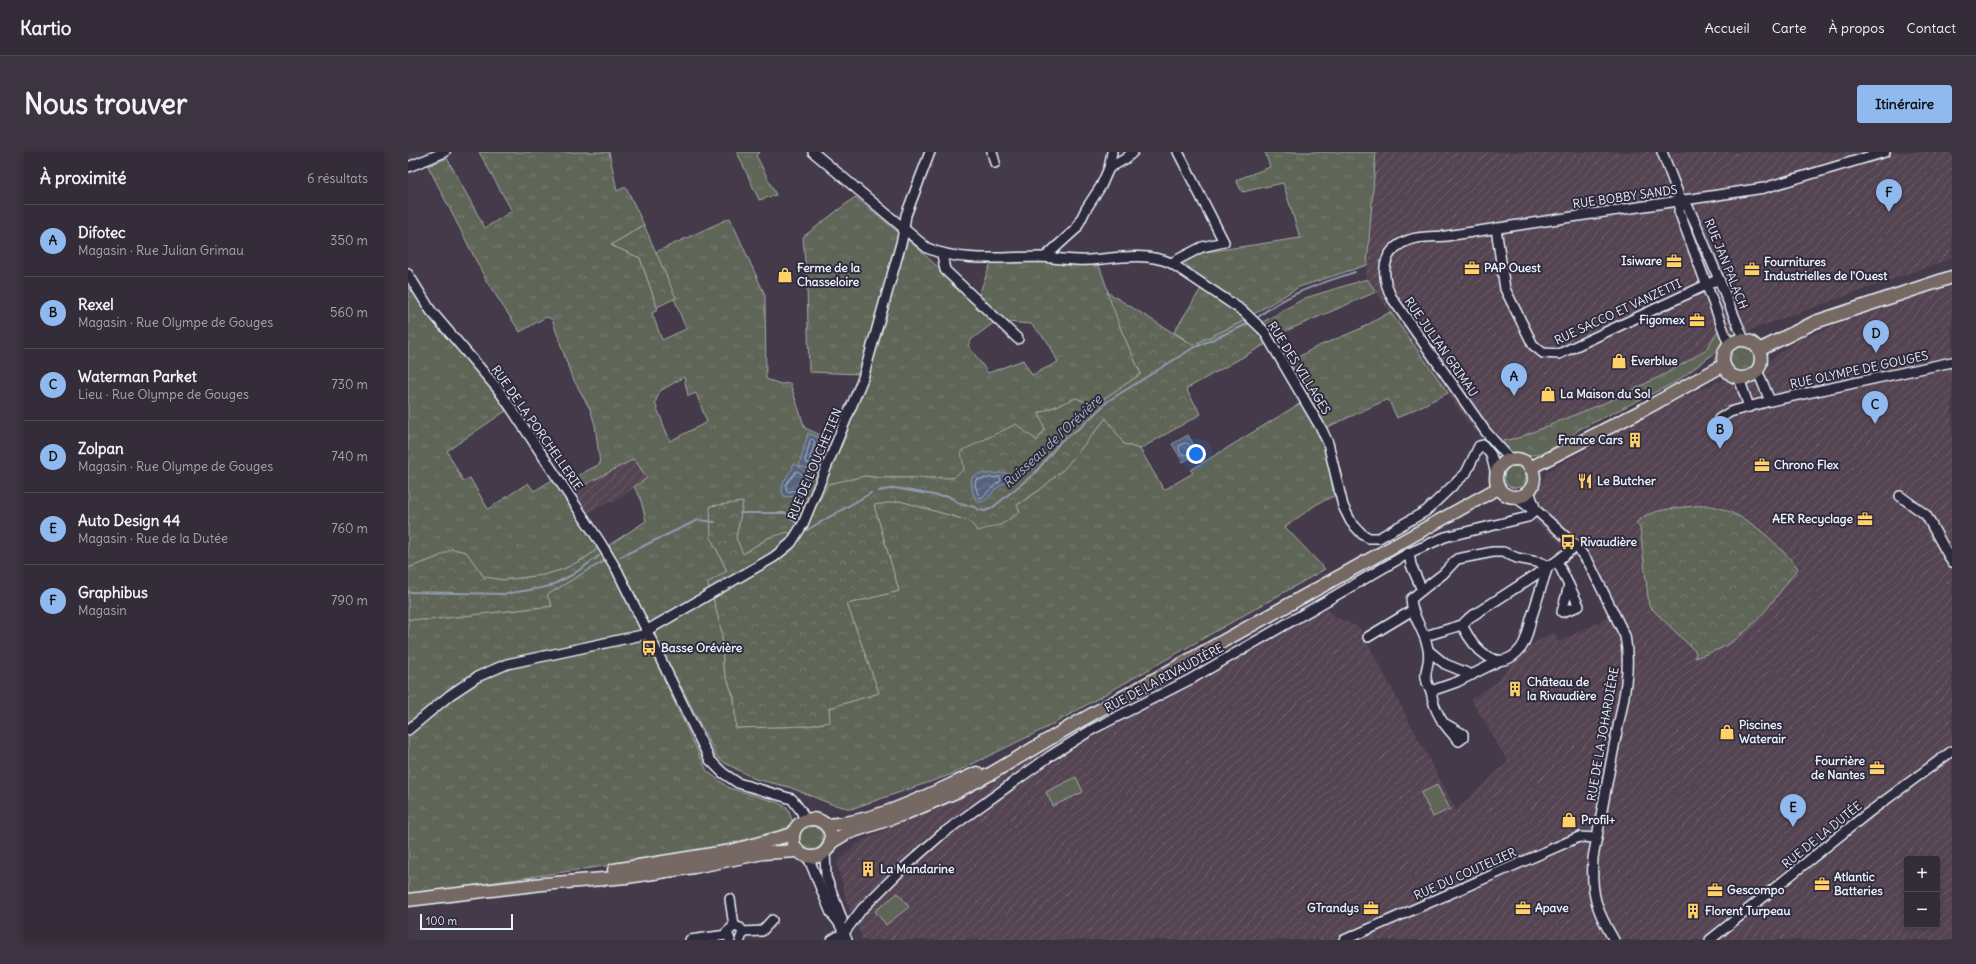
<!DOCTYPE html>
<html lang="fr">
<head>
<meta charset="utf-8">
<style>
  :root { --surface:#342c38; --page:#3c3440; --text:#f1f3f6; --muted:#a9a7ae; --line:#4e4853; --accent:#90b9f0 }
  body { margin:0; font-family:Delius,sans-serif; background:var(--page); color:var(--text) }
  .controls { position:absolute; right:12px; bottom:12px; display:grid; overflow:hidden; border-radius:4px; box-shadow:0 2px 6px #0003 }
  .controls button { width:36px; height:36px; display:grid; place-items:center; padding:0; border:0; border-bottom:1px solid var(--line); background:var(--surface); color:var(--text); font:20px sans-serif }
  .scale { position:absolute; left:12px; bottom:10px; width:93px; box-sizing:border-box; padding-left:4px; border:2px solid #e8f1f8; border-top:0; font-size:11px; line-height:14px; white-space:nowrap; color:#e8f1f8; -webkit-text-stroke:3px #2f2a3d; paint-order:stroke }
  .you { position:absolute; left:788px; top:302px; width:14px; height:14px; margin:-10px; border:3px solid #fff; border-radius:50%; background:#1a73e8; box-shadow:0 0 0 6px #1a73e833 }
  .badge { display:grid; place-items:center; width:26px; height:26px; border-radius:50%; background:var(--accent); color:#111; font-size:13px; font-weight:700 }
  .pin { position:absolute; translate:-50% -33px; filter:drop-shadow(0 1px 2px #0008) }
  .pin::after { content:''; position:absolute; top:21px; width:14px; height:12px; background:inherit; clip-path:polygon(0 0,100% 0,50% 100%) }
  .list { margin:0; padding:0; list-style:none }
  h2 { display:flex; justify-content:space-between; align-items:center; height:52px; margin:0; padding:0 16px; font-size:17px }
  h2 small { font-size:13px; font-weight:400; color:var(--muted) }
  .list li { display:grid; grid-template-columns:26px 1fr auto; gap:12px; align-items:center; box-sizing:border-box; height:72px; padding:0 16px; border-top:1px solid var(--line) }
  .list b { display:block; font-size:15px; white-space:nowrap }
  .list p { margin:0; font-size:13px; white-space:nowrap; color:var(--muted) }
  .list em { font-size:13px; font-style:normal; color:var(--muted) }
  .map { position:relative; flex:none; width:1544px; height:788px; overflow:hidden; border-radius:4px }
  header { display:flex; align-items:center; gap:24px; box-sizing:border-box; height:56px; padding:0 20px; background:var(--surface); border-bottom:1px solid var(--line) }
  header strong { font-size:19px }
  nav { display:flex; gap:22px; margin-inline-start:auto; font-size:14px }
  .intro { display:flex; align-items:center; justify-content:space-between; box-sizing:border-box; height:96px; padding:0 24px }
  h1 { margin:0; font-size:28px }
  .button { padding:10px 18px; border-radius:4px; background:var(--accent); color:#111; font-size:14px; font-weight:700 }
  main { display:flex; gap:24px; padding:0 24px }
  aside { flex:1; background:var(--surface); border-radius:4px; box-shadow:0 2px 6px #0003 }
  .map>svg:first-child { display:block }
  .industrial { fill:url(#industrial-furrows); fill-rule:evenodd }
  .grass { fill:url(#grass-tufts); stroke:#a4aca8; fill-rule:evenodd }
  .forest { fill:url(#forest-crowns); stroke:#a4aca8 }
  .pitch { fill:#5f6659; stroke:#a4aca8 }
  .water { fill:url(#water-waves); stroke:#909caf }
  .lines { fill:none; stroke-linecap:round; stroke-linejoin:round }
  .shore { stroke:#adb9c8; stroke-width:1 }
  .stream { stroke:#909caf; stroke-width:2 }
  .minor-casing { stroke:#e8f1f8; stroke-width:12 }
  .major-casing { stroke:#e8f1f8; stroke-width:15 }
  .minor { stroke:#2f2a3d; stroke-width:9 }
  .major { stroke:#766964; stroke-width:12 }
  .labels { text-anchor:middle; stroke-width:4; stroke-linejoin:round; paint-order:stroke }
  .street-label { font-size:12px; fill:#e8f1f8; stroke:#2f2a3d }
  .poi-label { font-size:12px; font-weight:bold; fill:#e8f1f8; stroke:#2f2a3d; text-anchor:start }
  .water-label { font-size:13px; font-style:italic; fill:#adb9c8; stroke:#2f2a3d }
</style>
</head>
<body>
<header>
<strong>Kartio</strong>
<nav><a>Accueil</a><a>Carte</a><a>À propos</a><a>Contact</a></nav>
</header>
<div class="intro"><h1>Nous trouver</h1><a class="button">Itinéraire</a></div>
<main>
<aside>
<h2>À proximité<small>6 résultats</small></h2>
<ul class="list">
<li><span class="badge">A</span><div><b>Difotec</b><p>Magasin · Rue Julian Grimau</p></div><em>350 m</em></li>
<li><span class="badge">B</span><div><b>Rexel</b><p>Magasin · Rue Olympe de Gouges</p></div><em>560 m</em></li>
<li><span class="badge">C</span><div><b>Waterman Parket</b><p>Lieu · Rue Olympe de Gouges</p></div><em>730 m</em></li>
<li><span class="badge">D</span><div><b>Zolpan</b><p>Magasin · Rue Olympe de Gouges</p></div><em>740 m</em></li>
<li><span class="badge">E</span><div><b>Auto Design 44</b><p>Magasin · Rue de la Dutée</p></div><em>760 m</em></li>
<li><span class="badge">F</span><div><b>Graphibus</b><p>Magasin</p></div><em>790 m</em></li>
</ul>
</aside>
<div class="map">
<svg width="1544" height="788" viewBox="0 0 1544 788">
  <defs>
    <pattern id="industrial-furrows" width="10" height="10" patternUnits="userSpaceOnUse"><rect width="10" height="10" fill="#544553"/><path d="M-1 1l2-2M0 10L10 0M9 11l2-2" fill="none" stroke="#6d606c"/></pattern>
    <pattern id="grass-tufts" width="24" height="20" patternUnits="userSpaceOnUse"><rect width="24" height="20" fill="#5f6659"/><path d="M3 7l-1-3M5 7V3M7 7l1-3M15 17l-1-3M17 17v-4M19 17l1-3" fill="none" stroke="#767c72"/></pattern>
    <pattern id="forest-crowns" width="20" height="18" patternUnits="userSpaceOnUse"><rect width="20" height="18" fill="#5f6659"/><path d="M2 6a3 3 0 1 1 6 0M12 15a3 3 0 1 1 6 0" fill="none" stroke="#767c72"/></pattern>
    <pattern id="water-waves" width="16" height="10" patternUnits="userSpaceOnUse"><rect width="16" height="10" fill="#55647f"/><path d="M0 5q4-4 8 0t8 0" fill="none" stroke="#6d7b92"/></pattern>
  </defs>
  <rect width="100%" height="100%" fill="#453a4a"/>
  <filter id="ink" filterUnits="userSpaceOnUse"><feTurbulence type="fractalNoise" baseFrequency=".025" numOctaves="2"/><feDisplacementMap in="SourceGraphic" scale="8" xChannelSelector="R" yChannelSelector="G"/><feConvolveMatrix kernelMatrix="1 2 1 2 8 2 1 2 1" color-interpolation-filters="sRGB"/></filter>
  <g filter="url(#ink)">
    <g class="industrial">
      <polygon points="968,0 1544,0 1544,106 1329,183 1316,190 1311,178 1297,199 1259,221 1206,247 1110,286 1094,289 1066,279 958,126"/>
      <path d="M 1544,131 L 1544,788 L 455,788 L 438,748 L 429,711 L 450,691 L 917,456 L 927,465 L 951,475 L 1048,658 L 1100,610 L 1063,547 L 1088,530 L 1119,495 L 1146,480 L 1150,490 L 1201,465 L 1177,413 L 1127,369 L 1129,339 L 1139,320 L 1262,250 L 1317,227 L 1334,231 L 1342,229 L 1356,221 L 1360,210 L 1387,189 L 1465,159 ZM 1499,707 L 1529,707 L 1529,773 L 1499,773 Z"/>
      <polygon points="226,307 239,326 205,351 202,349 180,361 165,339"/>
    </g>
    <g class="grass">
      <path d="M 71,0 L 201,0 L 209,39 L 218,35 L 236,73 L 203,93 L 232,106 L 250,158 L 244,161 L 254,188 L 278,177 L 248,100 L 322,66 L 357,143 L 358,227 L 373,232 L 382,231 L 397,276 L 421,287 L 433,296 L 460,224 L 452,222 L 401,220 L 399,133 L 395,85 L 447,45 L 506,93 L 588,169 L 564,187 L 560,193 L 580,221 L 615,208 L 624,223 L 650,210 L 640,190 L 623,172 L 597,170 L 570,145 L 584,108 L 690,110 L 714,180 L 733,222 L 689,251 L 678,250 L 668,246 L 631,261 L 637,277 L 629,289 L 556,318 L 545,326 L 473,326 L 457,324 L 396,380 L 390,390 L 360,386 L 335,402 L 328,386 L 335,350 L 303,386 L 319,419 L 305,445 L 314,481 L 315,515 L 326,546 L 328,576 L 398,574 L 421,570 L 421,556 L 471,541 L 439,452 L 491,439 L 466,353 L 492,349 L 561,369 L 608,354 L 633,337 L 657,316 L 699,265 L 716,292 L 732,297 L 756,338 L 785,321 L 783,318 L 896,249 L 917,293 L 926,344 L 909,352 L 877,375 L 917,417 L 638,576 L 542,623 L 443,657 L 423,652 L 381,635 L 347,627 L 317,611 L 309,605 L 273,534 L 261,539 L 299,619 L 321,636 L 368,650 L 379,655 L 386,673 L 381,678 L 370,683 L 291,700 L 0,743 L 0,467 L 20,468 L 144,454 L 139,443 L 185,415 L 207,405 L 201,393 L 238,369 L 232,345 L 226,335 L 239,326 L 226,307 L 165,339 L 159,329 L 192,312 L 187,273 L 182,257 L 163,223 L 144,167 L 138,165 L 112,180 L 79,130 L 20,14 L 39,6 L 77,76 L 104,59 ZM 276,225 L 280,244 L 288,241 L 299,270 L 262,289 L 247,251 L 252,239 Z"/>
      <polygon points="329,0 352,0 348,3 368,43 351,48"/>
      <polygon points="857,0 968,0 959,113 891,135 846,162 787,122 773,107 785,102 892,86 875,31 834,40 828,28 862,15"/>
      <polygon points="959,127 968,140 864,185 855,170 897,146"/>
      <polygon points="0,135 79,231 99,258 39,299 55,329 62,326 80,357 120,331 126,339 146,327 190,396 179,405 156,417 136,423 96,428 76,425 58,400 44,397 28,406 0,416"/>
      <polygon points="794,135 840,167 785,193 766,180"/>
      <polygon points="982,160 1040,241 989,266 980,247 918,276 880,211 906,196 952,177"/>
      <path d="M 1311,177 L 1316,190 L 1312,197 L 1268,230 L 1170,278 C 1167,281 1163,286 1159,289 C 1147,298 1117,309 1103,301 C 1098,299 1097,294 1094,289 L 1110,286 L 1206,247 L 1259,221 L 1297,199 Z"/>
      <circle cx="1335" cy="207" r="14"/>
      <circle cx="1107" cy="325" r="11"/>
      <circle cx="403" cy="686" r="12"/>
    </g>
    <g class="forest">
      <polygon points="236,73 268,146 249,155 232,106 203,93"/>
      <polygon points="699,140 785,193 840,167 858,192 778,237 793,262 732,297 716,292 698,266 657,316 633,337 609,353 612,360 594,372 570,379 561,369 492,349 466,353 491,439 439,452 471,541 421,556 422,570 398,574 328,576 326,546 315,515 314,481 305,445 299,431 319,419 303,386 302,354 335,350 328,386 335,402 360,386 380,380 390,389 420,332 457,324 473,326 545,326 556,317 553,299 608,272 629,289 637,277 631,261 668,246 678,250 689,251 733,222 714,180"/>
      <path d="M 1298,353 C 1338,360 1365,387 1390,416 C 1370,442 1350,474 1321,492 C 1311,498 1298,502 1287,506 L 1288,500 L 1241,454 L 1232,376 L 1228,371 C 1239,356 1280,355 1298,353 Z"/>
      <polygon points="190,396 196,409 185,415 139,443 144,454 20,468 0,467 0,416 28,406 44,397 58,400 76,425 96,428 136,423 156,417 179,405"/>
    </g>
    <g class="pitch">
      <polygon points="668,625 675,640 645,654 638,640"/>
      <polygon points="1029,633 1042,657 1025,665 1013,641"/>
      <polygon points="490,741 501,755 478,773 467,759"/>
    </g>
    <g class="water">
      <polygon points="400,281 413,286 403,317 391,314"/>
      <polygon points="780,283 790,301 775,310 764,292"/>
      <path d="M 387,311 C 392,317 400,319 402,326 L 395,342 L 380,345 L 376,344 C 370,334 379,324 385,316 L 384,313 Z"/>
      <path d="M 597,321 L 610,324 C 604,328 596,331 590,335 C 583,340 580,351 570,350 C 564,343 563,334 564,325 L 571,322 Z"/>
    </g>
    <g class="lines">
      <g class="shore">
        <polygon points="404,287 407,290 401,311 399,312 397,309 402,289"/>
        <circle cx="777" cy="297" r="6"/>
        <polygon points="389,319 398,325 393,337 379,340 378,333"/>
        <path d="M 592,325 L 593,329 C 585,333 581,340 573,346 L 571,345 L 567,333 L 568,328 Z"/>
      </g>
      <g class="stream">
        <path d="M 850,165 C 880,141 911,132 947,120"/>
        <polyline points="471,339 487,336 531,344 540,344 552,352 567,355 571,358 577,359 584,356 627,321 653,289 673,275 700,249 785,196 842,171"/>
        <polyline points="332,361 378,361 389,372"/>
        <polyline points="399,378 463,341"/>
        <polyline points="212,405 290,368 307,370"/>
        <polyline points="0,440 96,442 128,437 142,434 164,423 191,404"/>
      </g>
      <g class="minor-casing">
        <g id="minor">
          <path d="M 405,0 L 519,96 C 554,111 596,105 633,105 C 649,106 666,109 682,108 C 708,106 738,100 763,111 L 835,159 L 856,179 L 914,278 L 920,291 L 935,354 L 943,370 L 954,382 L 961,386 L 971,386 L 1018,359 L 1058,321 L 1071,294 L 1075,293 L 1083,303 L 1088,322"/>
          <polyline points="584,0 587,11"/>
          <polyline points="1254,0 1273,49 1280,55 1288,72 1336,188"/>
          <polyline points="0,15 37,0"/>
          <polyline points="701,16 717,7 725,0"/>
          <polyline points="1273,49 1271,59 1321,193"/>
          <polyline points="1088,76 1097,137 1125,193 1135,201 1151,202 1311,127"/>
          <polyline points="534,102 537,118 610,187"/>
          <polyline points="637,105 668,77 678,57 693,34 701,16 704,0"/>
          <polyline points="763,111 794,95 816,90 770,0"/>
          <polyline points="0,122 23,159 89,236 103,256 192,390 209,418 302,608 315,621 330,631 384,647 393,659 397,668"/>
          <polyline points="1349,220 1353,227 1362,249"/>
          <polyline points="1331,226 1341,255"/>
          <polyline points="1311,267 1322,260 1362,249 1544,210"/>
          <path d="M 1103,308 L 1078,280 L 984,146 C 972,123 973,98 1001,88 C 1011,84 1026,85 1038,84 L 1356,36 L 1477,0"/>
          <path d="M 1121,339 L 1128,358 L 1168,394 L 1181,411 L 1217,484 C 1224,518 1214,555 1207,589 C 1200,628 1192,667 1185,706 C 1183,742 1188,758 1206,788"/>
          <polyline points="1492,344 1518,363 1544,410"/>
          <polyline points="1107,345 1121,355 1128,358"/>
          <path d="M 1001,401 L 1003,413 L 1014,438 L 1003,447 C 1004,466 1017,479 1020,497 C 1024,515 1011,519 1023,539 L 1049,530 L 1091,509"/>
          <polyline points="1161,433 1154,460 1171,454 1149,409 1168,394"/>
          <path d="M 1014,438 L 1035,422 L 1049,407 L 1085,400 L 1095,400 L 1109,406 L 1134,411 L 1140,414 C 1134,432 1129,449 1123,467 C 1121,476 1119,488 1113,496 C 1090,526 1065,495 1054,473"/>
          <polyline points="238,479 366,405 383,391 395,372 455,226 494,88 498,63 522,0"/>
          <polyline points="1017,484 1054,473 1061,466 1149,409"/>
          <polyline points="960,485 1003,459"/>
          <polyline points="1021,499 1037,512 1064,523"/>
          <path d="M 1023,539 C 1026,560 1036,574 1051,589 L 1055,586 L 1055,582 L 1034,570"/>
          <polyline points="0,578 42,543 69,525 99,512 239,482"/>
          <polyline points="417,700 418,725 434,767 431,771"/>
          <polyline points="400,705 423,761 431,771 439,788"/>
          <polyline points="322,747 326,774"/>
          <polyline points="335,780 354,779 364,768"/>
          <polyline points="282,788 319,783"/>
          <polyline points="322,788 319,780 326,774 332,776 335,780 332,788"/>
          <polyline points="424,788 436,781 454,757 490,721 534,682 642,604 685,577 783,527 1001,401 1037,385 1120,365 1128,358"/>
          <polyline points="936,788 1171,685 1189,686"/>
          <polyline points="1302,788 1460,661 1544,599"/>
        </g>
      </g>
      <g class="major-casing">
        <g id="major">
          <circle cx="1334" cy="207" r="19"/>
          <polyline points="1351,198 1407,170 1544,125"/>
          <circle cx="1107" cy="326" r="19"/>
          <polyline points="1122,316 1235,258 1316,213"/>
          <circle cx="404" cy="686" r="19"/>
          <path d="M 418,673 C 468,671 523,641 569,621"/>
          <polyline points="422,691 437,682 496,662 548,640 584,621 670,570 1090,336"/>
          <polyline points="206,718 323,699 385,682"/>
          <polyline points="0,748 135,732 219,725 286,715 355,701 390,699"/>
        </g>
      </g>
      <use href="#minor" class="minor"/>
      <use href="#major" class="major"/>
    </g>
  </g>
  <defs>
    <g id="office-bare" transform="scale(1.2)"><path d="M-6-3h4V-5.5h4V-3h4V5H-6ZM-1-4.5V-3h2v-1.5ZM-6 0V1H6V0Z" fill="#ffd166" stroke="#2f2a3d" stroke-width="2.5" paint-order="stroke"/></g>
    <g id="shop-bare" transform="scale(1.2)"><path d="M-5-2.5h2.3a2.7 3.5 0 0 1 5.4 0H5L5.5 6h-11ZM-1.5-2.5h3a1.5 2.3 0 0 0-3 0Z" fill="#ffd166" stroke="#2f2a3d" stroke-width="2.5" paint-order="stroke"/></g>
    <g id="building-bare" transform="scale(1.2)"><path d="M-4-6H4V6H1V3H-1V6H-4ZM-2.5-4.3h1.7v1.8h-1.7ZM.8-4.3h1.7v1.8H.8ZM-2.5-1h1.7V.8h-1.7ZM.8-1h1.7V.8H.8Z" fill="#ffd166" stroke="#2f2a3d" stroke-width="2.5" paint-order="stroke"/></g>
    <g id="restaurant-bare" transform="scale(1.2)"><path d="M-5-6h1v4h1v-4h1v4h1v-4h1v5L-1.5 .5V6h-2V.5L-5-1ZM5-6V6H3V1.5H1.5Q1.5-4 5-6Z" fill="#ffd166" stroke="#2f2a3d" stroke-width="2.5" paint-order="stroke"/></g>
    <g id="bus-bare" transform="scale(1.2)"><path d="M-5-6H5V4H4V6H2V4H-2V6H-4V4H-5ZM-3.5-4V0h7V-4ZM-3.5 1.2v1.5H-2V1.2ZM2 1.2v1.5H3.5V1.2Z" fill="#ffd166" stroke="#2f2a3d" stroke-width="2.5" paint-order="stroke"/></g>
  </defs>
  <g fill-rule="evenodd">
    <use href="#office-bare" x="1266" y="109"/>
    <use href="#office-bare" x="1064" y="116"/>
    <use href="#office-bare" x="1344" y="117"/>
    <use href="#shop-bare" x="377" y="123"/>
    <use href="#office-bare" x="1289" y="168"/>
    <use href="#shop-bare" x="1211" y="209"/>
    <use href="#shop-bare" x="1140" y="242"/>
    <use href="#building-bare" x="1227" y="288"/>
    <use href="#office-bare" x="1354" y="313"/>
    <use href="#restaurant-bare" x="1177" y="329"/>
    <use href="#office-bare" x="1457" y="367"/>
    <use href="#bus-bare" x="1160" y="390"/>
    <use href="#bus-bare" x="241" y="496"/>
    <use href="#building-bare" x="1107" y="537"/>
    <use href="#shop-bare" x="1319" y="580"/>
    <use href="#office-bare" x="1469" y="616"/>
    <use href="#shop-bare" x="1161" y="668"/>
    <use href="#building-bare" x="460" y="717"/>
    <use href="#office-bare" x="1414" y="732"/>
    <use href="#office-bare" x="1307" y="738"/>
    <use href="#office-bare" x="963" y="756"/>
    <use href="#office-bare" x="1115" y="756"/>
    <use href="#building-bare" x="1285" y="759"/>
  </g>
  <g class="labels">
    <g class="street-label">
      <text transform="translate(1217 45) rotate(-8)" y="4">RUE BOBBY SANDS</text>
      <text transform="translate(1318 112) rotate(68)" y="4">RUE JAN PALACH</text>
      <text transform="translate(1210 160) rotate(-25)" y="4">RUE SACCO ET VANZETTI</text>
      <text transform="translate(1033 195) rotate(55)" y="4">RUE JULIAN GRIMAU</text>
      <text transform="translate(891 216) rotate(58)" y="4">RUE DES VILLAGES</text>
      <text transform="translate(1451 218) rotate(-12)" y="4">RUE OLYMPE DE GOUGES</text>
      <text transform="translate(129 276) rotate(55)" y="4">RUE DE LA PORCHELLERIE</text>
      <text transform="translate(407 312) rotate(-67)" y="4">RUE DE L'OUCHETIEN</text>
      <text transform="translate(756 526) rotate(-28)" y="4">RUE DE LA RIVAUDIÈRE</text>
      <text transform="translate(1195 582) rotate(-80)" y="4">RUE DE LA JOHARDIÈRE</text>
      <text transform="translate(1414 683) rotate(-39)" y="4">RUE DE LA DUTÉE</text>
      <text transform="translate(1057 722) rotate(-24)" y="4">RUE DU COUTELIER</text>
    </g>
    <g class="poi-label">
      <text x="1254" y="113" text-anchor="end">Isiware</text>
      <text x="1356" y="114">Fournitures<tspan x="1356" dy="14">Industrielles de l'Ouest</tspan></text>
      <text x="389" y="120">Ferme de la<tspan x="389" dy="14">Chasseloire</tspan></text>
      <text x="1076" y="120">PAP Ouest</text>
      <text x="1277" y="172" text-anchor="end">Figomex</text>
      <text x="1223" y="213">Everblue</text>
      <text x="1152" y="246">La Maison du Sol</text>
      <text x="1215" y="292" text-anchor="end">France Cars</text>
      <text x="1366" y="317">Chrono Flex</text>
      <text x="1189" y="333">Le Butcher</text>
      <text x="1445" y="371" text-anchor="end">AER Recyclage</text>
      <text x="1172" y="394">Rivaudière</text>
      <text x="253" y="500">Basse Orévière</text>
      <text x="1119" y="534">Château de<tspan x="1119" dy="14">la Rivaudière</tspan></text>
      <text x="1331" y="577">Piscines<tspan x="1331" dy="14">Waterair</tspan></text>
      <text x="1457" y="613" text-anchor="end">Fourrière<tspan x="1457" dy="14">de Nantes</tspan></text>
      <text x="1173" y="672">Profil+</text>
      <text x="472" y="721">La Mandarine</text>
      <text x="1426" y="729">Atlantic<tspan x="1426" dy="14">Batteries</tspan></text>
      <text x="1319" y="742">Gescompo</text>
      <text x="951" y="760" text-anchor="end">GTrandys</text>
      <text x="1127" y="760">Apave</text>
      <text x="1297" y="763">Florent Turpeau</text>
    </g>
    <g class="water-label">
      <text transform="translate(644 289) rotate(-43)" y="5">Ruisseau de l'Orévière</text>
    </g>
  </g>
</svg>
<div class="controls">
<button>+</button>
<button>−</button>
</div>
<div class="scale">100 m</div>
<div class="you"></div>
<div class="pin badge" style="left:1106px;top:244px">A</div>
<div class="pin badge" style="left:1312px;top:297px">B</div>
<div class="pin badge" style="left:1467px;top:272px">C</div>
<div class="pin badge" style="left:1468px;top:201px">D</div>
<div class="pin badge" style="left:1385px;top:675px">E</div>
<div class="pin badge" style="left:1481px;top:60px">F</div>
</div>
</main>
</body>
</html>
